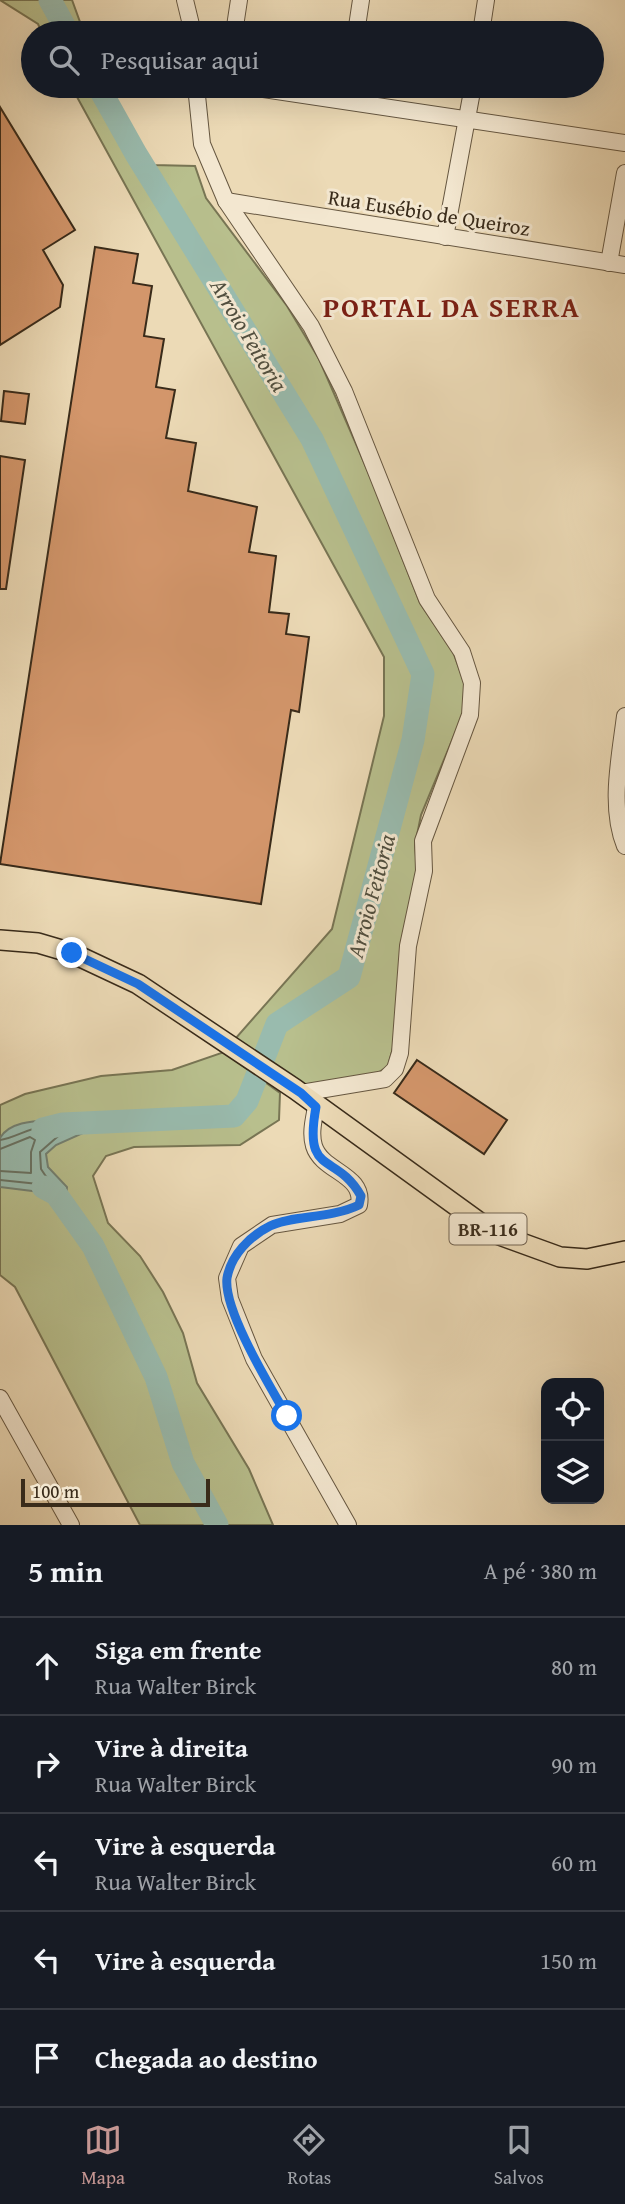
<!DOCTYPE html>
<html lang="pt">
<head>
<meta charset="utf-8">
<style>
  :root { --surface:#171b24; --page:#242831; --text:#f1f3f6; --muted:#9ea1a6; --line:#363941; --accent:#c59692 }
  body { margin:0; font-family:"Gentium Book Plus",serif; background:var(--page); color:var(--text) }
  .controls { position:absolute; right:21px; bottom:21px; display:grid; overflow:hidden; border-radius:14px; box-shadow:0 7px 28px #0002 }
  .controls button { width:63px; height:63px; display:grid; place-items:center; padding:0; border:0; border-bottom:2px solid var(--line); background:var(--surface); color:var(--text); font:35px sans-serif }
  .scale { position:absolute; left:21px; bottom:18px; width:189px; box-sizing:border-box; padding-left:7px; border:4px solid #392b1a; border-top:0; font-size:19px; line-height:24px; white-space:nowrap; color:#392b1a; -webkit-text-stroke:5px #f3e7d0; paint-order:stroke }
  .stop { position:absolute; width:21px; height:21px; margin:-16px; border:5px solid #1a73e8; border-radius:50%; background:#fff }
  .stop.end { background:#1a73e8; border-color:#fff; box-shadow:0 2px 7px #0008 }
  .list { margin:0; padding:0; list-style:none }
  h2 { display:flex; justify-content:space-between; align-items:center; height:91px; margin:0; padding:0 28px; font-size:30px }
  h2 small { font-size:23px; font-weight:400; color:var(--muted) }
  .list li { display:grid; grid-template-columns:46px 1fr auto; gap:21px; align-items:center; box-sizing:border-box; height:98px; padding:0 28px; border-top:2px solid var(--line) }
  .list b { display:block; font-size:26px; white-space:nowrap }
  .list p { margin:0; font-size:23px; white-space:nowrap; color:var(--muted) }
  .list em { font-size:23px; font-style:normal; color:var(--muted) }
  .icon { flex:none; width:38px; height:38px; fill:none; stroke:currentColor; stroke-width:2; stroke-linecap:round; stroke-linejoin:round }
  .map { position:relative; flex:none; width:625px; height:1525px; overflow:hidden }
  .search { position:absolute; background:var(--surface); box-shadow:0 7px 28px #0002; left:21px; right:21px; top:21px; height:77px; display:flex; align-items:center; gap:18px; box-sizing:border-box; padding:0 24px; border-radius:38px; color:var(--muted); font-size:26px }
  .sheet { height:581px; background:var(--surface) }
  nav { display:flex; justify-content:space-around; align-items:center; box-sizing:border-box; height:98px; border-top:2px solid var(--line); background:var(--surface); font-size:19px; color:var(--muted) }
  nav a { display:grid; justify-items:center; gap:4px }
  nav .on { color:var(--accent) }
  .map>svg:first-child { display:block }
  .green { fill:#b8bf8d; stroke:#787554; stroke-width:2 }
  .water { fill:#99bbae; stroke:#738173; stroke-width:2 }
  .lines { fill:none; stroke-linecap:round; stroke-linejoin:round }
  .shore { stroke:#697364; stroke-width:2 }
  .river { stroke:#99bbae; stroke-width:23 }
  .building { fill:#d3966b; stroke:#392b1a; stroke-width:2 }
  .minor-casing { stroke:#665741; stroke-width:18 }
  .major-casing { stroke:#392b1a; stroke-width:22 }
  .minor { stroke:#f3e7d0; stroke-width:16 }
  .major { stroke:#ecdab6; stroke-width:19 }
  .route { stroke:#1a73e8; stroke-width:9 }
  .labels { text-anchor:middle; stroke-width:6; stroke-linejoin:round; paint-order:stroke }
  .shield { fill:#f3e7d0; stroke:#716351; stroke-width:2 }
  .shield-label { font-size:19px; font-weight:bold; fill:#392b1a }
  .street-label { font-size:21px; fill:#392b1a; stroke:#f3e7d0 }
  .water-label { font-size:23px; font-style:italic; fill:#514f3f; stroke:#f3e7d0 }
  .district-label { font-size:28px; font-weight:bold; letter-spacing:2px; fill:#7a1f14; stroke:#f3e7d0 }
</style>
</head>
<body>
<div class="map">
<svg width="625" height="1525" viewBox="0 0 625 1525">
  <rect width="100%" height="100%" fill="#ecdab6"/>
  <filter id="stains"><feTurbulence type="fractalNoise" baseFrequency=".00286" numOctaves="4"/><feColorMatrix values="0 0 0 0 .2 0 0 0 0 .09 0 0 0 0 .02 0 0 0 .5 -.17"/></filter>
  <radialGradient id="worn" r=".72"><stop offset=".6" stop-color="#630" stop-opacity="0"/><stop offset="1" stop-color="#630" stop-opacity=".3"/></radialGradient>
  <g class="green">
    <polygon points="0,0 72,0 84,33 42,33 38,24"/>
    <polygon points="71,86 107,86 141,154 153,165 195,166 206,198 287,306 319,359 373,483 420,603 453,652 465,684 463,714 421,815 415,845 417,867 403,952 396,1037 388,1066 372,1077 300,1085 235,1039 332,929 384,716 384,657"/>
    <polygon points="224,1052 280,1093 279,1120 240,1145 134,1147 106,1156 93,1176 108,1223 140,1256 163,1292 183,1333 197,1383 249,1469 273,1525 140,1525 15,1287 0,1275 0,1105 25,1094 101,1076 172,1070"/>
  </g>
  <path class="water" d="M 53,1120 L 86,1123 L 92,1129 L 56,1145 L 46,1154 L 48,1167 L 67,1187 L 65,1208 L 56,1194 L 0,1187 L 0,1138 C 10,1121 36,1121 53,1120 Z"/>
  <g class="lines">
    <g class="shore">
      <path d="M 0,1140 C 19,1138 45,1116 64,1131 L 40,1152 L 41,1169 L 49,1181 L 48,1185 L 0,1180"/>
      <polyline points="0,1149 30,1137 35,1140 31,1152 31,1173 0,1171"/>
    </g>
    <g class="river">
      <polyline points="50,0 68,33"/>
      <polyline points="43,1129 63,1124 234,1116 247,1101 277,1024 349,977 413,740 423,674 312,439 136,154 98,86"/>
      <polyline points="43,1187 56,1194 93,1246 156,1377 183,1463 217,1525"/>
    </g>
  </g>
  <g class="building">
    <polygon points="0,107 75,230 43,250 63,285 60,307 0,345"/>
    <polygon points="95,247 138,254 133,283 152,286 144,336 164,339 156,387 175,390 166,438 196,443 188,491 257,507 249,552 276,556 269,612 289,614 286,634 309,637 299,712 291,710 261,904 0,864"/>
    <polygon points="4,391 29,394 25,424 1,421"/>
    <polygon points="0,456 25,460 6,589 0,589"/>
    <polygon points="417,1060 507,1120 484,1154 394,1093"/>
  </g>
  <g class="lines">
    <g class="minor-casing">
      <g id="minor">
        <polyline points="185,0 193,33"/>
        <polyline points="234,33 239,0"/>
        <polyline points="356,33 361,0"/>
        <polyline points="481,33 486,0"/>
        <polyline points="196,86 202,144 226,201 311,326 344,391 427,599 462,652 472,683 470,715 423,841 424,871 408,946 400,1053 395,1069 385,1079 301,1093"/>
        <polyline points="243,86 625,143"/>
        <polyline points="226,201 625,265"/>
        <polyline points="445,237 473,86"/>
        <polyline points="609,263 625,173"/>
        <path d="M 625,716 C 620,757 609,807 625,846"/>
        <path d="M 316,1107 C 314,1119 310,1133 314,1146 C 322,1172 365,1174 359,1205 L 340,1214 L 272,1225 L 241,1246 L 227,1278 L 230,1299 L 254,1359 L 348,1525"/>
        <polyline points="0,1398 71,1525"/>
      </g>
    </g>
    <g class="major-casing">
      <polyline id="major" points="0,940 38,943 72,953 138,984 295,1089 494,1233 560,1257 587,1259 625,1251"/>
    </g>
    <use href="#minor" class="minor"/>
    <use href="#major" class="major"/>
  </g>
  <g class="lines">
    <path class="route" d="M 72,953 L 138,984 L 301,1093 L 316,1107 C 303,1178 336,1151 361,1196 L 359,1205 C 330,1219 292,1215 270,1226 C 250,1236 231,1255 227,1278 C 223,1310 271,1388 287,1416"/>
  </g>
  <g class="labels">
    <rect class="shield" x="449.5" y="1213.5" width="77" height="31" rx="5"/>
    <g class="shield-label">
      <text x="488" y="1236">BR-116</text>
    </g>
    <g class="street-label">
      <text transform="translate(429 213) rotate(9)" y="7">Rua Eusébio de Queiroz</text>
    </g>
    <g class="water-label">
      <text transform="translate(249 335) rotate(59)" y="8">Arroio Feitoria</text>
      <text transform="translate(371 896) rotate(-75)" y="8">Arroio Feitoria</text>
    </g>
    <g class="district-label">
      <text x="452" y="317">PORTAL DA SERRA</text>
    </g>
  </g>
  <rect width="100%" height="100%" filter="url(#stains)"/>
  <rect width="100%" height="100%" fill="url(#worn)"/>
</svg>
<div class="controls">
<button><svg class="icon" aria-label="locate" viewBox="0 0 24 24"><circle cx="12" cy="12" r="6"/><path d="M12 2v4M12 18v4M2 12h4M18 12h4"/></svg></button>
<button><svg class="icon" aria-label="layers" viewBox="0 0 24 24"><path d="M12 4l9 5-9 5-9-5zM3 14l9 5 9-5"/></svg></button>
</div>
<div class="scale">100 m</div>
<div class="stop" style="left:287px;top:1416px"></div>
<div class="stop end" style="left:72px;top:953px"></div>
<div class="search"><svg class="icon" aria-label="search" viewBox="0 0 24 24"><circle cx="10" cy="10" r="6"/><path d="M15 15l6 6"/></svg>Pesquisar aqui</div>
</div>
<section class="sheet">
<h2>5 min<small>A pé · 380 m</small></h2>
<ul class="list">
<li><svg class="icon" aria-label="ahead" viewBox="0 0 24 24"><path d="M12 20V5M6 11l6-6 6 6"/></svg><div><b>Siga em frente</b><p>Rua Walter Birck</p></div><em>80 m</em></li>
<li><svg class="icon" aria-label="right" viewBox="0 0 24 24"><path d="M7 20v-9h11M14 6l5 5-5 5"/></svg><div><b>Vire à direita</b><p>Rua Walter Birck</p></div><em>90 m</em></li>
<li><svg class="icon" aria-label="left" viewBox="0 0 24 24"><path d="M17 20v-9H6M10 6l-5 5 5 5"/></svg><div><b>Vire à esquerda</b><p>Rua Walter Birck</p></div><em>60 m</em></li>
<li><svg class="icon" aria-label="left" viewBox="0 0 24 24"><path d="M17 20v-9H6M10 6l-5 5 5 5"/></svg><div><b>Vire à esquerda</b></div><em>150 m</em></li>
<li><svg class="icon" aria-label="arrive" viewBox="0 0 24 24"><path d="M6 21V4h12l-3 4 3 4H6"/></svg><div><b>Chegada ao destino</b></div></li>
</ul>
</section>
<nav>
<a class="on"><svg class="icon" aria-label="map" viewBox="0 0 24 24"><path d="M3 6l6-2 6 2 6-2v14l-6 2-6-2-6 2zM9 4v14M15 6v14"/></svg>Mapa</a>
<a><svg class="icon" aria-label="directions" viewBox="0 0 24 24"><path d="M12 3l9 9-9 9-9-9zM9 14v-3h6M13 9l2 2-2 2"/></svg>Rotas</a>
<a><svg class="icon" aria-label="saved" viewBox="0 0 24 24"><path d="M7 4h10v16l-5-4-5 4z"/></svg>Salvos</a>
</nav>
</body>
</html>
